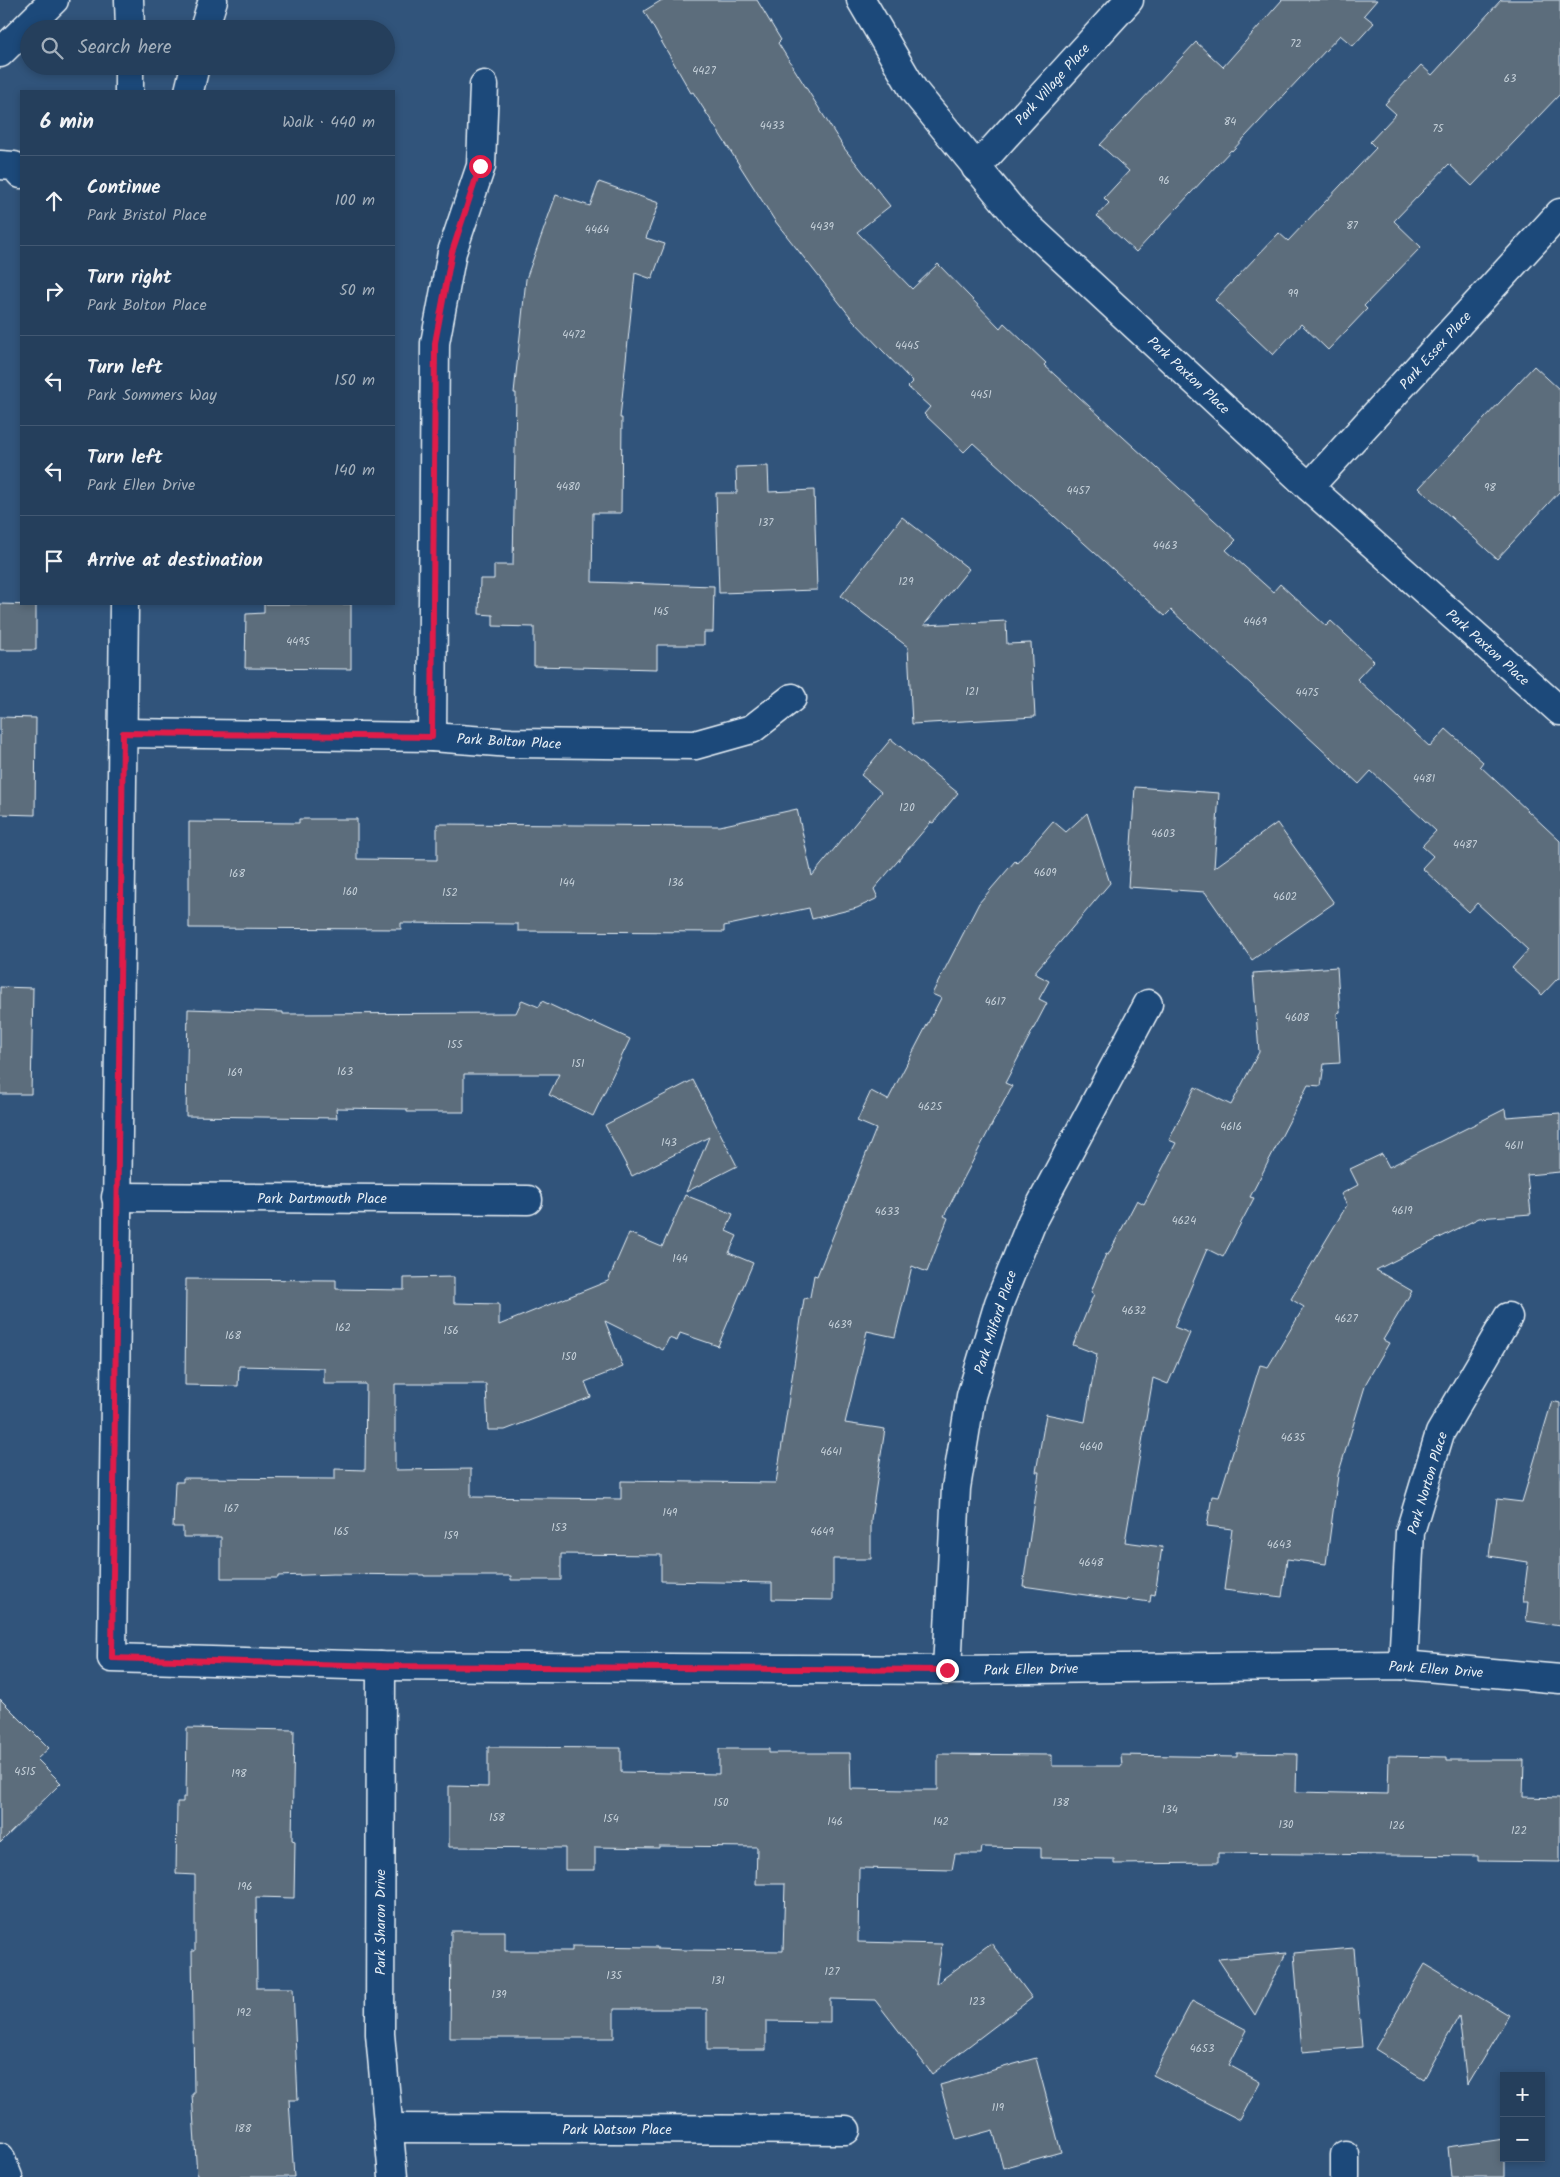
<!DOCTYPE html>
<html lang="en">
<head>
<meta charset="utf-8">
<style>
  :root { --surface:#253f5c; --page:#2d4662; --text:#f1f3f6; --muted:#a3afbb; --line:#425872 }
  body { margin:0; font-family:Kalam,sans-serif; background:var(--page); color:var(--text) }
  .controls { position:absolute; right:15px; bottom:15px; display:grid; overflow:hidden; border-radius:0px; box-shadow:0 2px 8px #0003 }
  .controls button { width:45px; height:45px; display:grid; place-items:center; padding:0; border:0; border-bottom:1px solid var(--line); background:var(--surface); color:var(--text); font:25px sans-serif }
  .stop { position:absolute; width:15px; height:15px; margin:-11px; border:4px solid #e11d48; border-radius:50%; background:#fff }
  .stop.end { background:#e11d48; border-color:#fff; box-shadow:0 1px 5px #0008 }
  .list { margin:0; padding:0; list-style:none }
  h2 { display:flex; justify-content:space-between; align-items:center; height:65px; margin:0; padding:0 20px; font-size:21px }
  h2 small { font-size:16px; font-weight:400; color:var(--muted) }
  .list li { display:grid; grid-template-columns:32px 1fr auto; gap:15px; align-items:center; box-sizing:border-box; height:90px; padding:0 20px; border-top:1px solid var(--line) }
  .list b { display:block; font-size:19px; white-space:nowrap }
  .list p { margin:0; font-size:16px; white-space:nowrap; color:var(--muted) }
  .list em { font-size:16px; font-style:normal; color:var(--muted) }
  .icon { flex:none; width:28px; height:28px; fill:none; stroke:currentColor; stroke-width:2; stroke-linecap:round; stroke-linejoin:round }
  .map { position:relative; flex:none; width:1560px; height:2177px; overflow:hidden }
  .search { position:absolute; background:var(--surface); box-shadow:0 2px 8px #0003; left:20px; top:20px; width:375px; height:55px; display:flex; align-items:center; gap:12px; box-sizing:border-box; padding:0 18px; border-radius:28px; color:var(--muted); font-size:19px }
  .panel { position:absolute; background:var(--surface); box-shadow:0 2px 8px #0003; left:20px; top:90px; width:375px; height:515px; border-radius:0px }
  .map>svg:first-child { display:block }
  .building { fill:#5b6d7c; stroke:#e8f1f8 }
  .lines { fill:none; stroke-linecap:round; stroke-linejoin:round }
  .minor-casing { stroke:#e8f1f8; stroke-width:31 }
  .secondary-casing { stroke:#e8f1f8; stroke-width:31 }
  .minor { stroke:#1f4a7a; stroke-width:28 }
  .secondary { stroke:#1f4a7a; stroke-width:28 }
  .route { stroke:#e11d48; stroke-width:6 }
  .labels { text-anchor:middle; stroke-width:5; stroke-linejoin:round; paint-order:stroke }
  .number-label { font-size:11px; fill:#c5d0d9 }
  .street-label { font-size:14px; fill:#e8f1f8; stroke:#1f4a7a }
</style>
</head>
<body>
<div class="map">
<svg width="1560" height="2177" viewBox="0 0 1560 2177">
  <rect width="100%" height="100%" fill="#31547b"/>
  <filter id="ink" filterUnits="userSpaceOnUse"><feTurbulence type="fractalNoise" baseFrequency=".02" numOctaves="2"/><feDisplacementMap in="SourceGraphic" scale="10" xChannelSelector="R" yChannelSelector="G"/><feConvolveMatrix kernelMatrix="1 2 1 2 8 2 1 2 1" color-interpolation-filters="sRGB"/></filter>
  <g filter="url(#ink)">
    <g class="building">
      <polygon points="662,0 757,0 781,40 778,43 844,148 890,206 857,232 912,289 938,264 1000,328 1004,323 1046,363 1044,365 1236,540 1226,550 1273,592 1280,584 1326,626 1331,621 1374,661 1357,679 1430,747 1446,729 1483,762 1480,766 1560,841 1560,979 1558,978 1542,995 1512,968 1528,950 1477,903 1469,912 1422,868 1433,856 1422,846 1436,831 1371,771 1359,784 1171,610 1165,616 973,443 964,452 924,414 930,407 908,387 913,382 853,320 775,221 693,92 691,93 644,11"/>
      <polygon points="1282,0 1377,0 1364,15 1374,23 1353,46 1340,35 1232,151 1231,150 1136,252 1097,216 1109,203 1104,198 1129,171 1100,145 1196,42 1223,67"/>
      <polygon points="1501,0 1560,0 1560,94 1472,186 1449,164 1394,221 1421,247 1364,306 1367,309 1328,350 1301,324 1273,355 1215,300 1279,233 1288,241 1376,148 1370,142 1396,114 1385,104 1421,65 1432,75"/>
      <polygon points="599,182 659,203 646,238 665,244 652,279 635,273 620,418 622,418 621,513 593,513 592,582 714,586 713,632 704,632 704,645 657,645 657,669 534,666 534,627 493,626 493,615 479,614 480,579 494,579 494,565 513,565 516,393 514,393 526,279 556,195 590,206"/>
      <polygon points="1534,366 1560,390 1560,491 1497,559 1419,488"/>
      <polygon points="768,466 769,492 814,490 817,590 719,593 716,493 737,493 736,467"/>
      <polygon points="902,517 969,569 924,625 1006,621 1007,644 1031,643 1035,717 912,724 908,647 841,596"/>
      <polygon points="0,604 36,605 36,650 0,650"/>
      <polygon points="264,604 351,604 351,669 245,668 246,614 264,613"/>
      <polygon points="0,717 36,718 35,815 0,814"/>
      <polygon points="891,739 958,793 933,823 931,822 874,889 878,898 857,908 812,919 809,908 724,926 724,932 518,931 518,924 401,923 401,929 189,928 189,822 299,823 299,819 357,819 357,859 437,860 437,824 720,826 797,809 812,876 881,792 861,775"/>
      <polygon points="1135,787 1219,793 1214,868 1277,823 1334,903 1252,960 1205,892 1128,887"/>
      <polygon points="1087,813 1110,883 1034,973 1049,981 1039,999 1047,1003 1005,1083 1012,1086 944,1216 948,1218 927,1272 912,1266 895,1337 867,1331 845,1423 885,1429 871,1519 871,1559 833,1559 833,1600 772,1599 772,1583 661,1581 661,1555 561,1554 561,1580 511,1580 511,1576 424,1576 424,1575 333,1574 278,1576 278,1578 221,1578 221,1537 183,1537 183,1527 173,1527 175,1482 183,1482 183,1478 335,1479 335,1469 365,1470 366,1384 324,1384 324,1368 239,1366 238,1386 185,1385 186,1279 336,1280 336,1289 404,1290 404,1278 454,1277 454,1303 499,1304 499,1325 608,1281 629,1233 662,1247 685,1195 733,1214 726,1231 737,1236 729,1253 753,1263 718,1346 680,1333 677,1341 669,1338 663,1350 605,1321 623,1367 585,1382 591,1397 505,1430 488,1430 486,1384 395,1384 395,1470 471,1469 471,1497 621,1499 621,1481 776,1483 804,1299 810,1297 814,1275 817,1276 876,1129 857,1121 871,1091 888,1100 941,998 932,994 979,903 1015,861 1017,863 1053,821 1066,832"/>
      <polygon points="1337,967 1340,1012 1337,1013 1340,1063 1324,1064 1321,1086 1308,1085 1250,1197 1254,1198 1223,1257 1207,1249 1174,1327 1190,1333 1168,1384 1153,1378 1125,1542 1162,1547 1155,1595 1151,1594 1150,1602 1128,1599 1127,1601 1023,1586 1039,1472 1036,1472 1046,1414 1085,1422 1097,1354 1073,1345 1094,1294 1091,1292 1106,1254 1108,1255 1137,1200 1144,1204 1176,1143 1169,1140 1195,1087 1231,1105 1259,1052 1253,973"/>
      <polygon points="0,987 33,988 31,1094 0,1094"/>
      <polygon points="522,1000 539,1007 542,1001 591,1024 593,1022 630,1039 593,1116 549,1095 559,1074 464,1074 464,1112 407,1112 407,1109 336,1108 337,1118 186,1116 188,1009 283,1012 283,1014 516,1013"/>
      <polygon points="693,1080 737,1166 686,1192 709,1137 632,1176 605,1125"/>
      <polygon points="1505,1109 1506,1117 1560,1113 1560,1172 1527,1175 1531,1214 1479,1218 1376,1270 1412,1291 1383,1340 1389,1343 1366,1383 1338,1475 1326,1564 1287,1559 1282,1597 1224,1590 1232,1529 1207,1526 1212,1496 1219,1497 1260,1365 1268,1367 1304,1307 1291,1299 1347,1205 1341,1194 1358,1185 1350,1169 1382,1154 1389,1167"/>
      <polygon points="1552,1401 1560,1403 1560,1626 1526,1621 1528,1602 1523,1602 1528,1562 1489,1556 1497,1499 1522,1502"/>
      <polygon points="0,1699 49,1748 37,1759 61,1783 0,1843"/>
      <polygon points="187,1728 294,1730 292,1840 295,1841 294,1898 256,1897 257,1988 293,1988 298,2100 289,2100 294,2177 197,2177 192,2094 194,2094 192,1951 195,1951 195,1875 176,1874 177,1802 183,1802 183,1797 186,1797"/>
      <polygon points="488,1747 621,1748 621,1772 719,1774 719,1749 769,1749 769,1753 850,1753 851,1789 907,1790 938,1790 938,1754 1052,1755 1052,1766 1122,1766 1121,1755 1237,1757 1237,1753 1297,1754 1296,1792 1388,1794 1389,1756 1447,1757 1447,1760 1524,1760 1523,1797 1560,1798 1560,1862 1478,1861 1478,1856 1218,1853 1218,1863 1114,1864 1114,1859 1041,1858 1041,1848 982,1847 981,1854 955,1854 952,1870 859,1868 858,1942 942,1944 936,1984 991,1943 1032,1998 932,2074 875,2000 830,1999 830,2022 766,2021 766,2050 707,2050 707,2009 614,2009 614,2038 450,2038 451,1931 505,1931 505,1951 572,1951 572,1946 657,1947 657,1949 685,1950 783,1951 785,1884 756,1884 757,1847 659,1846 659,1848 595,1847 595,1870 565,1870 565,1848 449,1847 449,1786 488,1787"/>
      <polygon points="1354,1948 1362,2047 1302,2052 1294,1953"/>
      <polygon points="1286,1953 1255,2015 1218,1959"/>
      <polygon points="1425,1964 1509,2015 1467,2085 1459,2016 1424,2079 1375,2049"/>
      <polygon points="1192,2001 1247,2030 1229,2065 1260,2082 1240,2120 1153,2075"/>
      <polygon points="1036,2058 1061,2152 1003,2168 993,2130 956,2140 940,2085"/>
      <polygon points="1504,2139 1504,2177 1451,2177 1448,2147"/>
    </g>
    <g class="lines">
      <g class="minor-casing">
        <g id="minor">
          <polyline points="129,0 130,29"/>
          <polyline points="861,0 914,91 1016,215 1309,487 1560,711"/>
          <polyline points="204,29 213,0"/>
          <polyline points="0,53 54,0"/>
          <polyline points="129,91 129,66"/>
          <polyline points="189,91 195,66"/>
          <polyline points="0,165 14,166 21,174"/>
          <polyline points="976,168 1129,0"/>
          <polyline points="1309,487 1560,213"/>
          <polyline points="124,604 112,1658 381,1666 947,1670 1403,1665 1560,1679"/>
          <polyline points="123,733 432,737 511,743 695,745 752,729 792,698"/>
          <polyline points="432,737 435,343 452,252 481,166 484,85"/>
          <polyline points="116,1197 528,1200"/>
          <polyline points="1403,1665 1410,1532 1440,1433 1508,1317"/>
          <polyline points="381,1666 380,2034 393,2177"/>
          <polyline points="947,1670 956,1488 971,1396 999,1303 1032,1221 1148,1004"/>
          <polyline points="388,2128 846,2130"/>
          <polyline points="1345,2177 1345,2155"/>
        </g>
      </g>
      <g class="secondary-casing">
        <polyline id="secondary" points="0,2157 8,2177"/>
      </g>
      <use href="#minor" class="minor"/>
      <use href="#secondary" class="secondary"/>
    </g>
  </g>
  <g class="lines" filter="url(#ink)">
    <polyline class="route" points="480,166 452,252 435,343 432,737 123,733 112,1658 382,1666 947,1670"/>
  </g>
  <g class="labels">
    <g class="number-label">
      <text x="1296" y="47">72</text>
      <text x="704" y="74">4427</text>
      <text x="1510" y="82">63</text>
      <text x="1230" y="125">84</text>
      <text x="772" y="129">4433</text>
      <text x="1438" y="132">75</text>
      <text x="1164" y="184">96</text>
      <text x="1352" y="229">87</text>
      <text x="822" y="230">4439</text>
      <text x="597" y="233">4464</text>
      <text x="1293" y="297">99</text>
      <text x="574" y="338">4472</text>
      <text x="907" y="349">4445</text>
      <text x="981" y="398">4451</text>
      <text x="568" y="490">4480</text>
      <text x="1490" y="491">98</text>
      <text x="1078" y="494">4457</text>
      <text x="766" y="526">137</text>
      <text x="1165" y="549">4463</text>
      <text x="906" y="585">129</text>
      <text x="661" y="615">145</text>
      <text x="1255" y="625">4469</text>
      <text x="298" y="645">4495</text>
      <text x="972" y="695">121</text>
      <text x="1307" y="696">4475</text>
      <text x="1424" y="782">4481</text>
      <text x="907" y="811">120</text>
      <text x="1163" y="837">4603</text>
      <text x="1465" y="848">4487</text>
      <text x="1045" y="876">4609</text>
      <text x="237" y="877">168</text>
      <text x="567" y="886">144</text>
      <text x="676" y="886">136</text>
      <text x="350" y="895">160</text>
      <text x="450" y="896">152</text>
      <text x="1285" y="900">4602</text>
      <text x="995" y="1005">4617</text>
      <text x="1297" y="1021">4608</text>
      <text x="455" y="1048">155</text>
      <text x="578" y="1067">151</text>
      <text x="345" y="1075">163</text>
      <text x="235" y="1076">169</text>
      <text x="930" y="1110">4625</text>
      <text x="1231" y="1130">4616</text>
      <text x="669" y="1146">143</text>
      <text x="1514" y="1149">4611</text>
      <text x="1402" y="1214">4619</text>
      <text x="887" y="1215">4633</text>
      <text x="1184" y="1224">4624</text>
      <text x="680" y="1262">144</text>
      <text x="1134" y="1314">4632</text>
      <text x="1346" y="1322">4627</text>
      <text x="840" y="1328">4639</text>
      <text x="343" y="1331">162</text>
      <text x="451" y="1334">156</text>
      <text x="233" y="1339">168</text>
      <text x="569" y="1360">150</text>
      <text x="1293" y="1441">4635</text>
      <text x="1091" y="1450">4640</text>
      <text x="831" y="1455">4641</text>
      <text x="231" y="1512">167</text>
      <text x="670" y="1516">149</text>
      <text x="559" y="1531">153</text>
      <text x="341" y="1535">165</text>
      <text x="822" y="1535">4649</text>
      <text x="451" y="1539">159</text>
      <text x="1279" y="1548">4643</text>
      <text x="1091" y="1566">4648</text>
      <text x="25" y="1775">4515</text>
      <text x="239" y="1777">198</text>
      <text x="721" y="1806">150</text>
      <text x="1061" y="1806">138</text>
      <text x="1170" y="1813">134</text>
      <text x="497" y="1821">158</text>
      <text x="611" y="1822">154</text>
      <text x="835" y="1825">146</text>
      <text x="941" y="1825">142</text>
      <text x="1286" y="1828">130</text>
      <text x="1397" y="1829">126</text>
      <text x="1519" y="1834">122</text>
      <text x="245" y="1890">196</text>
      <text x="832" y="1975">127</text>
      <text x="614" y="1979">135</text>
      <text x="718" y="1984">131</text>
      <text x="499" y="1998">139</text>
      <text x="977" y="2005">123</text>
      <text x="244" y="2016">192</text>
      <text x="1202" y="2052">4653</text>
      <text x="998" y="2111">119</text>
      <text x="243" y="2132">188</text>
    </g>
    <g class="street-label">
      <text transform="translate(1052 84) rotate(-48)" y="5">Park Village Place</text>
      <text transform="translate(1435 350) rotate(-48)" y="5">Park Essex Place</text>
      <text transform="translate(1189 375) rotate(43)" y="5">Park Paxton Place</text>
      <text transform="translate(1488 647) rotate(42)" y="5">Park Paxton Place</text>
      <text transform="translate(509 741) rotate(3)" y="5">Park Bolton Place</text>
      <text x="322" y="1203">Park Dartmouth Place</text>
      <text transform="translate(995 1322) rotate(-72)" y="5">Park Milford Place</text>
      <text transform="translate(1427 1483) rotate(-73)" y="5">Park Norton Place</text>
      <text transform="translate(1031 1669) rotate(-1)" y="5">Park Ellen Drive</text>
      <text transform="translate(1436 1669) rotate(4)" y="5">Park Ellen Drive</text>
      <text transform="translate(380 1922) rotate(-90)" y="5">Park Sharon Drive</text>
      <text x="617" y="2134">Park Watson Place</text>
    </g>
  </g>
</svg>
<div class="controls">
<button>+</button>
<button>−</button>
</div>
<div class="stop" style="left:480px;top:166px"></div>
<div class="stop end" style="left:947px;top:1670px"></div>
<div class="search"><svg class="icon" aria-label="search" viewBox="0 0 24 24"><circle cx="10" cy="10" r="6"/><path d="M15 15l6 6"/></svg>Search here</div>
<section class="panel">
<h2>6 min<small>Walk · 440 m</small></h2>
<ul class="list">
<li><svg class="icon" aria-label="ahead" viewBox="0 0 24 24"><path d="M12 20V5M6 11l6-6 6 6"/></svg><div><b>Continue</b><p>Park Bristol Place</p></div><em>100 m</em></li>
<li><svg class="icon" aria-label="right" viewBox="0 0 24 24"><path d="M7 20v-9h11M14 6l5 5-5 5"/></svg><div><b>Turn right</b><p>Park Bolton Place</p></div><em>50 m</em></li>
<li><svg class="icon" aria-label="left" viewBox="0 0 24 24"><path d="M17 20v-9H6M10 6l-5 5 5 5"/></svg><div><b>Turn left</b><p>Park Sommers Way</p></div><em>150 m</em></li>
<li><svg class="icon" aria-label="left" viewBox="0 0 24 24"><path d="M17 20v-9H6M10 6l-5 5 5 5"/></svg><div><b>Turn left</b><p>Park Ellen Drive</p></div><em>140 m</em></li>
<li><svg class="icon" aria-label="arrive" viewBox="0 0 24 24"><path d="M6 21V4h12l-3 4 3 4H6"/></svg><div><b>Arrive at destination</b></div></li>
</ul>
</section>
</div>
</body>
</html>
